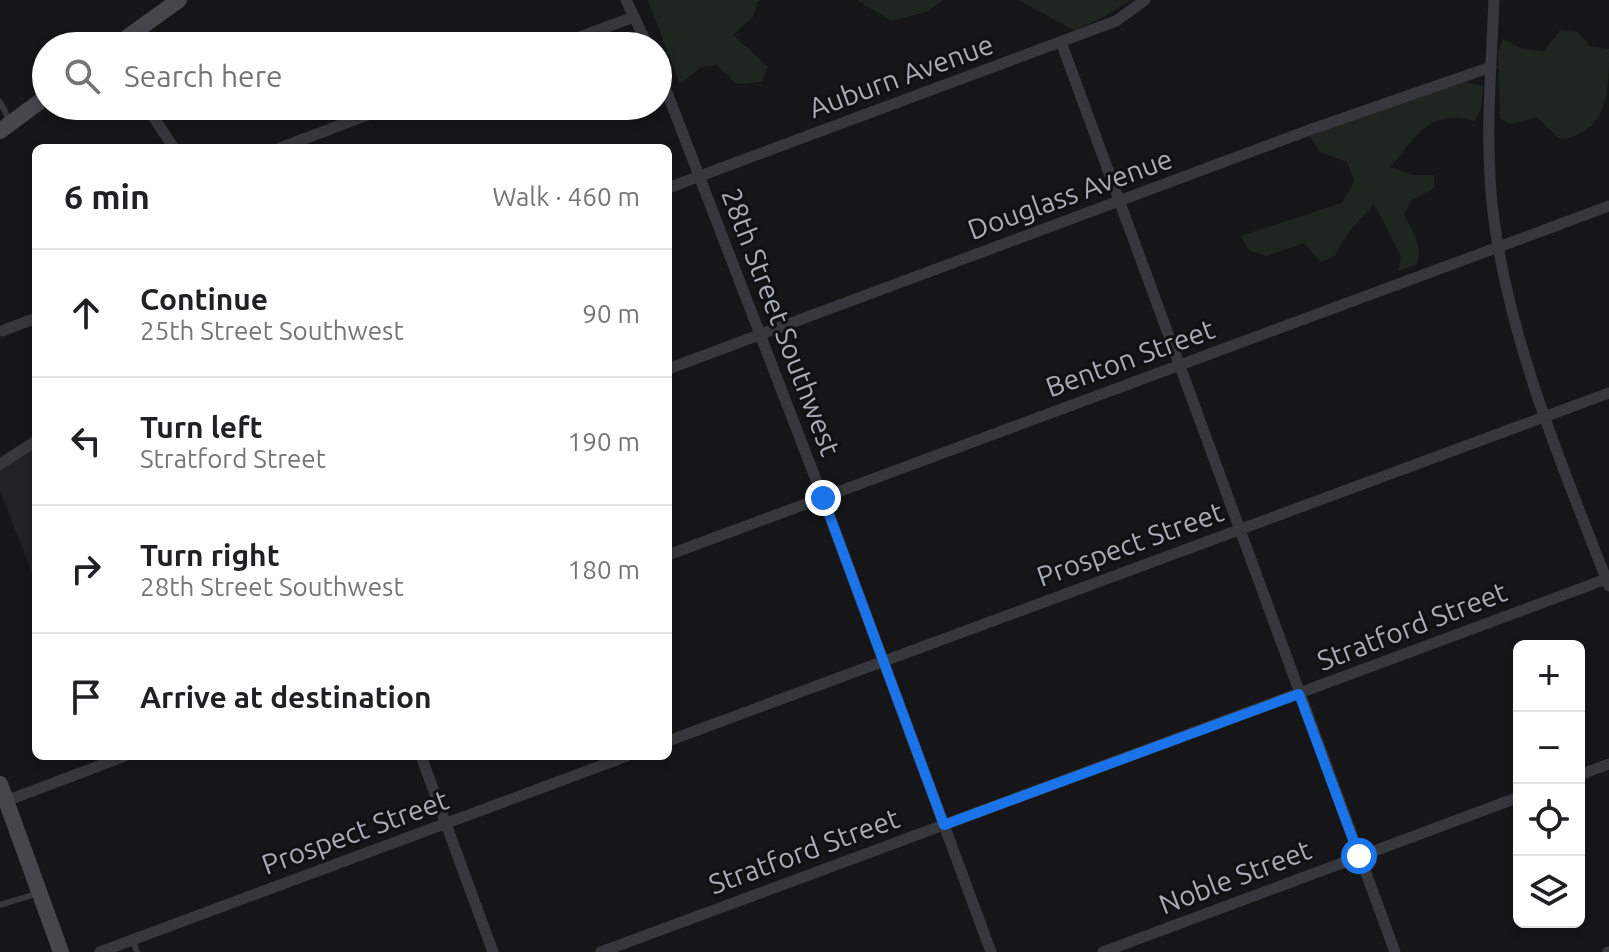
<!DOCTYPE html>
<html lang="en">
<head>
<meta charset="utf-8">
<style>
  :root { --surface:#fff; --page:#f2f2f2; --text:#202124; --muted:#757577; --line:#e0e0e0 }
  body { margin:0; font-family:Ubuntu,sans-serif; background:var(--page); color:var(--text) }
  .controls { position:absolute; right:24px; bottom:24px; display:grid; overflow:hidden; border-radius:12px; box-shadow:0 4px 12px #0003 }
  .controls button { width:72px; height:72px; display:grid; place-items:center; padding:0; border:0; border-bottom:2px solid var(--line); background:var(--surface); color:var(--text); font:40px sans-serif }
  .stop { position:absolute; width:24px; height:24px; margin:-18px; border:6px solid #1a73e8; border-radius:50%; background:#fff }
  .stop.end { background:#1a73e8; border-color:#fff; box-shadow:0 2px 8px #0008 }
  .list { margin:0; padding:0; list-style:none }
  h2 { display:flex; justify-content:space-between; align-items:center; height:104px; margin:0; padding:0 32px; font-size:34px }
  h2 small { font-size:26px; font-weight:400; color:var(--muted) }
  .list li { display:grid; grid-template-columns:52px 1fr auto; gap:24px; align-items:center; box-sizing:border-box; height:128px; padding:0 32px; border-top:2px solid var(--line) }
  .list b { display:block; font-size:30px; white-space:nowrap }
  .list p { margin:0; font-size:26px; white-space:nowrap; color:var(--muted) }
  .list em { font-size:26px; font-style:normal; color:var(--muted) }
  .icon { flex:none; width:44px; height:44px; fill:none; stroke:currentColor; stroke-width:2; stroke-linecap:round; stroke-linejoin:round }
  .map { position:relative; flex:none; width:1609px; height:952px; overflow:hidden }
  .search { position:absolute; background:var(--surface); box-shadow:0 4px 12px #0003; left:32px; top:32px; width:640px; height:88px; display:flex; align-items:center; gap:20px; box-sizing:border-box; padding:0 28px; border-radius:44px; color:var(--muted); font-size:30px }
  .panel { position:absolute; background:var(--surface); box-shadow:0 4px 12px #0003; left:32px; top:144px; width:640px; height:616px; border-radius:12px }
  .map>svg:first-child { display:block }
  .built { fill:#222225 }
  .green { fill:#1e261f }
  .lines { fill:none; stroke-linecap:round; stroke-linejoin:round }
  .service { stroke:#37383d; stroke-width:6 }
  .minor { stroke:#37383d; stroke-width:11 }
  .secondary { stroke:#45474d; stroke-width:16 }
  .route { stroke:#1a73e8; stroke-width:10 }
  .labels { text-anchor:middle; stroke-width:6; stroke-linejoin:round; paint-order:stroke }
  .street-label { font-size:28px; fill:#a8adb8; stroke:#111113 }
</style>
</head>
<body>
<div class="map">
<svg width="1609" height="952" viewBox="0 0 1609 952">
  <rect width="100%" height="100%" fill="#161618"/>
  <polygon class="built" points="36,441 36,583 0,491 0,464"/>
  <g class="green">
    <polygon points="648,0 762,0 758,1 753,17 733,35 768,67 761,82 737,84 717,65 701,67 680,84"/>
    <polygon points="857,0 943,0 926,12 891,21"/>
    <polygon points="1018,0 1131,0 1097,21 1074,30"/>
    <path d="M 1560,30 L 1578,32 L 1590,46 L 1609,49 C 1609,90 1609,134 1560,139 L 1537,117 L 1511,124 L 1500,118 L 1498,51 L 1503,39 L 1522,49 L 1544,51 Z"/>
    <path d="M 1462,82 L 1483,86 L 1481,109 L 1475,121 C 1430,108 1417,136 1390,167 L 1413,175 L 1434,175 L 1434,188 L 1411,201 L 1404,215 C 1413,232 1424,247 1416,265 L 1398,271 L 1401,257 L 1374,204 C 1360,220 1342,237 1335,256 L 1321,262 L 1304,243 L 1266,256 L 1249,250 L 1241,236 L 1342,203 L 1354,181 L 1347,162 L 1320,152 L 1309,135 Z"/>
  </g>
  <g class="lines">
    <g class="service">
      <polyline points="0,102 11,123"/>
      <polyline points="0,905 39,893"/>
      <polyline points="132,939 137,952"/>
    </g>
    <g class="minor">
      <polyline points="626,0 648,46"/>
      <path d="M 1494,0 C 1491,72 1484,148 1494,220 C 1511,346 1563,468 1609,586"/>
      <polyline points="1061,42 1395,952"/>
      <polyline points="555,46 634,17"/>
      <polyline points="658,69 823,498 991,952"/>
      <polyline points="146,106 174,148"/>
      <polyline points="280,148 391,106"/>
      <polyline points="668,188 1116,21 1145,0"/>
      <polyline points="2,331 36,318"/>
      <polyline points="668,369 1312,129 1491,67"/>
      <polyline points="0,464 36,441"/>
      <polyline points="668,555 1609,206"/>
      <polyline points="668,741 1609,393"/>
      <polyline points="421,756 493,952"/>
      <polyline points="1579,775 1609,764"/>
      <polyline points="6,801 125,756"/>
      <polyline points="100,952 627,756"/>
      <polyline points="601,952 1609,578"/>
      <polyline points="1103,952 1519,797"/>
      <polyline points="1608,952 1609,952"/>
    </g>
    <g class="secondary">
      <polyline points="115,46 179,0"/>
      <polyline points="0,131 46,97"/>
      <polyline points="0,784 61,952"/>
    </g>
  </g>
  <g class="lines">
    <polyline class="route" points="823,498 944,825 1299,694 1359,856"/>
  </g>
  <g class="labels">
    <g class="street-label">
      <text transform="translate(901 76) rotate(-20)" y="10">Auburn Avenue</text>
      <text transform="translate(1070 194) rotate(-20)" y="10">Douglass Avenue</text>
      <text transform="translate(781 322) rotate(69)" y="10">28th Street Southwest</text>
      <text transform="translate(1130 358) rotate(-20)" y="10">Benton Street</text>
      <text transform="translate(1130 544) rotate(-20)" y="10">Prospect Street</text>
      <text transform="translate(1412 626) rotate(-21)" y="10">Stratford Street</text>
      <text transform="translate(355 832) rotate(-20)" y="10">Prospect Street</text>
      <text transform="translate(804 851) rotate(-20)" y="10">Stratford Street</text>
      <text transform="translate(1235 877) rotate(-21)" y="10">Noble Street</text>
    </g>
  </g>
</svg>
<div class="controls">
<button>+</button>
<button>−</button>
<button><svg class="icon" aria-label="locate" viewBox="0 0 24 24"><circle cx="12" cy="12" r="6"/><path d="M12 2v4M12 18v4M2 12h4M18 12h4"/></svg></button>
<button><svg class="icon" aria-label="layers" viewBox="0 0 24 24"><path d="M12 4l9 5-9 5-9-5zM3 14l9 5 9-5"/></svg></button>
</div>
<div class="stop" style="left:1359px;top:856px"></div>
<div class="stop end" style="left:823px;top:498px"></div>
<div class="search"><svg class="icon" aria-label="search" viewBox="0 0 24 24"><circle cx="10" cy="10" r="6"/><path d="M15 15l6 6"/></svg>Search here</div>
<section class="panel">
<h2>6 min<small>Walk · 460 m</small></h2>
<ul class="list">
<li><svg class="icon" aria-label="ahead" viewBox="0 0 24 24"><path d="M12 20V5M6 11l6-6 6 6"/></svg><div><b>Continue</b><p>25th Street Southwest</p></div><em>90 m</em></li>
<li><svg class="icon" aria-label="left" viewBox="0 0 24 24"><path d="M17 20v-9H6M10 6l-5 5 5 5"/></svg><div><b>Turn left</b><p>Stratford Street</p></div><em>190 m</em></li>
<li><svg class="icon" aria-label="right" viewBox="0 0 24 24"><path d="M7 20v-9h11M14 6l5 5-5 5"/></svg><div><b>Turn right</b><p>28th Street Southwest</p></div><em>180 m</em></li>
<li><svg class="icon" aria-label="arrive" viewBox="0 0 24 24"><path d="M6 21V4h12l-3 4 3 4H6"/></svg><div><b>Arrive at destination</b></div></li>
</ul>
</section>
</div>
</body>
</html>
